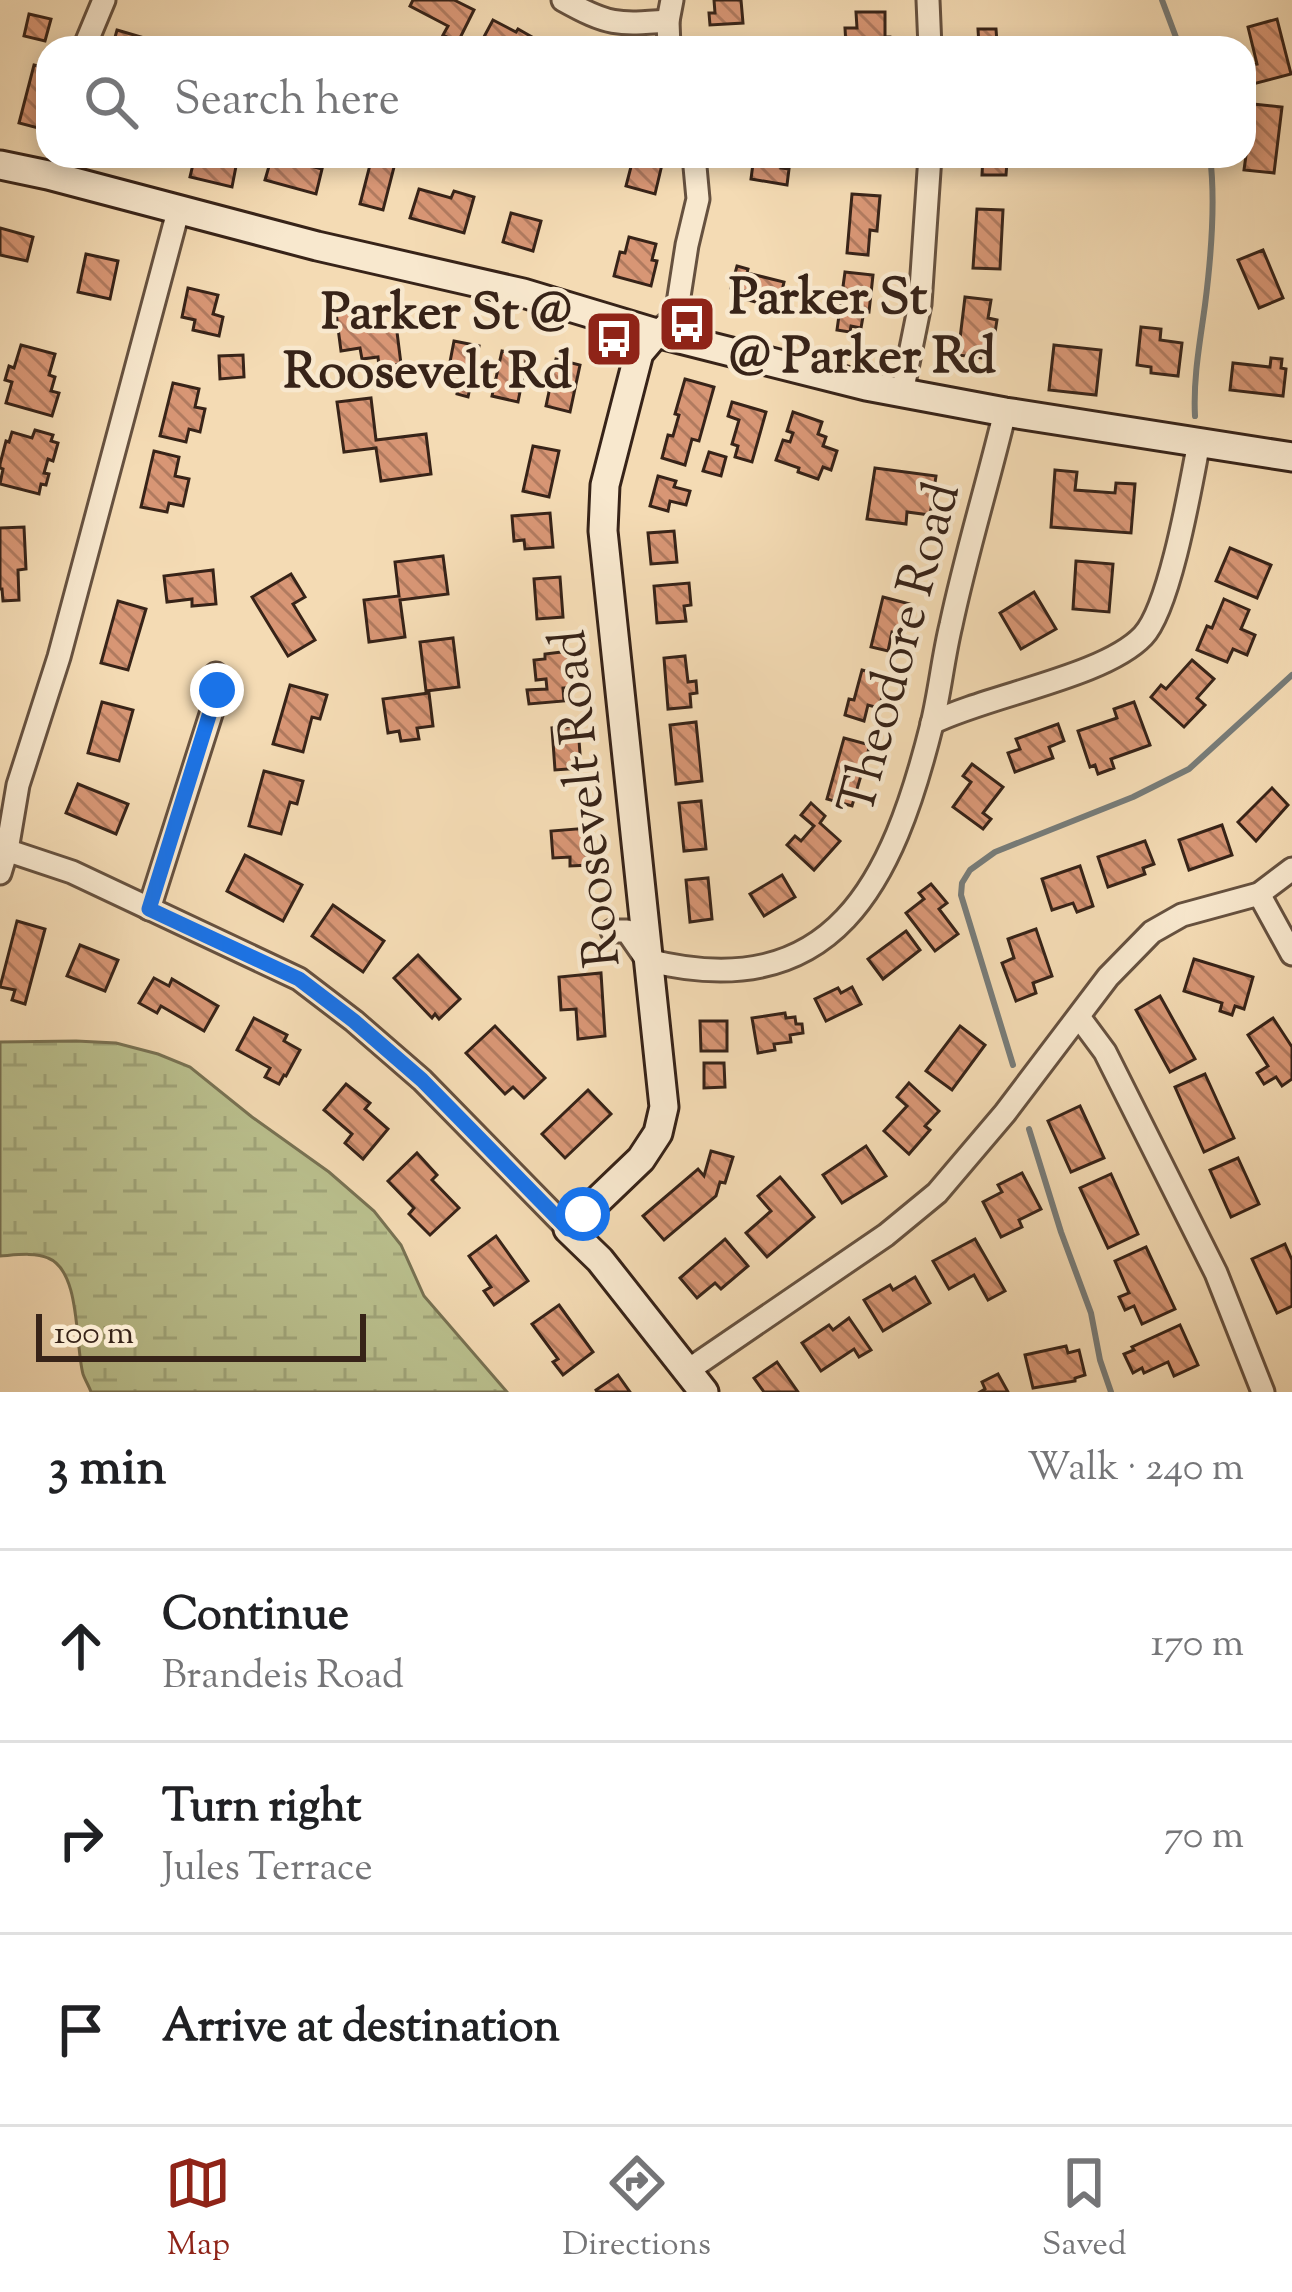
<!DOCTYPE html>
<html lang="en">
<head>
<meta charset="utf-8">
<style>
  :root { --surface:#fff; --page:#f2f2f2; --text:#202124; --muted:#757577; --line:#e0e0e0; --accent:#8f2418 }
  body { margin:0; font-family:"Sorts Mill Goudy",serif; background:var(--page); color:var(--text) }
  .scale { position:absolute; left:36px; bottom:30px; width:330px; box-sizing:border-box; padding-left:12px; border:6px solid #372318; border-top:0; font-size:33px; line-height:42px; white-space:nowrap; color:#372318; -webkit-text-stroke:9px #f8e8ce; paint-order:stroke }
  .stop { position:absolute; width:36px; height:36px; margin:-27px; border:9px solid #1a73e8; border-radius:50%; background:#fff }
  .stop.end { background:#1a73e8; border-color:#fff; box-shadow:0 3px 12px #0008 }
  .list { margin:0; padding:0; list-style:none }
  h2 { display:flex; justify-content:space-between; align-items:center; height:156px; margin:0; padding:0 48px; font-size:51px }
  h2 small { font-size:39px; font-weight:400; color:var(--muted) }
  .list li { display:grid; grid-template-columns:78px 1fr auto; gap:36px; align-items:center; box-sizing:border-box; height:192px; padding:0 48px; border-top:3px solid var(--line) }
  .list b { display:block; font-size:45px; white-space:nowrap }
  .list p { margin:0; font-size:39px; white-space:nowrap; color:var(--muted) }
  .list em { font-size:39px; font-style:normal; color:var(--muted) }
  .icon { flex:none; width:66px; height:66px; fill:none; stroke:currentColor; stroke-width:2; stroke-linecap:round; stroke-linejoin:round }
  .map { position:relative; flex:none; width:1292px; height:1392px; overflow:hidden }
  .search { position:absolute; background:var(--surface); box-shadow:0 6px 18px #0003; left:36px; right:36px; top:36px; height:132px; display:flex; align-items:center; gap:30px; box-sizing:border-box; padding:0 42px; border-radius:36px; color:var(--muted); font-size:45px }
  .sheet { height:732px; background:var(--surface) }
  nav { display:flex; justify-content:space-around; align-items:center; box-sizing:border-box; height:168px; border-top:3px solid var(--line); background:var(--surface); font-size:33px; color:var(--muted) }
  nav a { display:grid; justify-items:center; gap:6px }
  nav .on { color:var(--accent) }
  .map>svg:first-child { display:block }
  .wetland { fill:url(#wetland-marsh); stroke:#787253; stroke-width:3 }
  .lines { fill:none; stroke-linecap:round; stroke-linejoin:round }
  .stream { stroke:#777c79; stroke-width:6 }
  .building { fill:url(#building-back-hatch); stroke:#372318; stroke-width:3 }
  .street-casing { stroke:#66513f; stroke-width:27 }
  .secondary-casing { stroke:#372318; stroke-width:33 }
  .street { stroke:#f8e8ce; stroke-width:21 }
  .secondary { stroke:#f8e8ce; stroke-width:27 }
  .route { stroke:#1a73e8; stroke-width:15 }
  .labels { text-anchor:middle; stroke-width:9; stroke-linejoin:round; paint-order:stroke }
  .poi-label { font-size:51px; font-weight:bold; fill:#372318; stroke:#f8e8ce; text-anchor:start }
  .street-label { font-size:51px; fill:#372318; stroke:#f8e8ce }
</style>
</head>
<body>
<div class="map">
<svg width="1292" height="1392" viewBox="0 0 1292 1392">
  <defs>
    <pattern id="wetland-marsh" width="20" height="14" patternUnits="userSpaceOnUse" patternTransform="scale(3)"><rect width="20" height="14" fill="#bac08e"/><path d="M1 5h8M5 5V1M11 12h8M15 12V8" fill="none" stroke="#a0a57a"/></pattern>
    <pattern id="building-back-hatch" width="6" height="6" patternUnits="userSpaceOnUse" patternTransform="scale(3)"><rect width="6" height="6" fill="#d89675"/><path d="M-1 5l2 2M0 0l6 6M5-1l2 2" fill="none" stroke="#b07a5f"/></pattern>
  </defs>
  <rect width="100%" height="100%" fill="#f4dbb4"/>
  <filter id="stains"><feTurbulence type="fractalNoise" baseFrequency=".00167" numOctaves="4"/><feColorMatrix values="0 0 0 0 .2 0 0 0 0 .09 0 0 0 0 .02 0 0 0 .5 -.17"/></filter>
  <radialGradient id="worn" r=".72"><stop offset=".6" stop-color="#630" stop-opacity="0"/><stop offset="1" stop-color="#630" stop-opacity=".3"/></radialGradient>
  <path class="wetland" d="M 76,1041 L 116,1043 L 158,1054 L 190,1067 L 252,1117 L 329,1172 L 374,1211 L 401,1245 L 424,1296 L 507,1392 L 91,1392 C 89,1386 85,1380 83,1374 C 75,1345 81,1271 48,1258 C 35,1252 15,1255 0,1256 L 0,1042 Z"/>
  <g class="lines">
    <g class="stream">
      <polyline points="1162,0 1180,48"/>
      <path d="M 1195,416 C 1193,378 1200,342 1205,305 C 1211,258 1216,203 1210,156"/>
      <polyline points="1013,1065 961,895 962,883 970,870 995,852 1133,797 1189,769 1292,675"/>
      <polyline points="1029,1129 1061,1232 1091,1313 1100,1360 1111,1392"/>
    </g>
  </g>
  <g class="building">
    <polygon points="413,0 454,0 474,10 458,42 443,35 448,26 410,6"/>
    <polygon points="714,0 741,0 743,23 710,25 709,13 715,13"/>
    <polygon points="856,12 885,12 885,37 890,37 891,48 851,48 851,45 846,45 845,28 857,28"/>
    <polygon points="29,14 51,19 45,41 24,36"/>
    <polygon points="1277,19 1291,74 1253,84 1248,66 1257,64 1248,27"/>
    <polygon points="493,20 516,32 518,29 546,45 544,48 478,48"/>
    <polygon points="978,29 996,29 997,43 1013,43 1013,48 973,48 979,46"/>
    <polygon points="117,30 148,39 146,48 112,48"/>
    <polygon points="34,65 48,69 48,107 42,129 19,123"/>
    <polygon points="1253,104 1282,107 1274,173 1244,170"/>
    <polygon points="195,156 238,156 232,187 190,177"/>
    <polygon points="272,156 322,169 316,194 265,180"/>
    <polygon points="621,156 664,156 655,194 626,186 633,159"/>
    <polygon points="754,156 783,156 781,168 789,169 787,185 751,179"/>
    <polygon points="983,156 1002,156 1002,162 1007,162 1006,175 982,175"/>
    <polygon points="371,161 394,167 383,210 360,204"/>
    <polygon points="419,189 451,198 454,191 474,197 464,233 410,218"/>
    <polygon points="852,194 880,196 877,231 870,230 868,255 847,253"/>
    <polygon points="977,209 1003,210 1000,269 973,268"/>
    <polygon points="511,213 541,221 533,251 503,242"/>
    <polygon points="0,228 33,237 27,261 0,255"/>
    <polygon points="629,237 656,244 652,260 657,261 651,286 614,276 620,252 625,253"/>
    <polygon points="1263,250 1283,298 1259,308 1238,260"/>
    <polygon points="86,254 118,261 110,299 78,292"/>
    <polygon points="737,266 748,269 747,273 784,282 778,308 744,299 746,291 731,288"/>
    <polygon points="845,272 873,275 869,312 864,311 861,328 851,326 850,332 837,330"/>
    <polygon points="188,288 218,295 213,314 223,317 219,336 193,330 195,320 182,317"/>
    <polygon points="965,297 991,300 988,318 997,320 994,339 986,337 983,358 958,355"/>
    <polygon points="356,310 357,320 373,318 374,328 396,324 401,364 379,367 378,357 362,359 360,348 341,351 336,313"/>
    <polygon points="1141,327 1161,329 1160,340 1182,343 1178,376 1151,373 1151,367 1137,365"/>
    <polygon points="454,341 479,346 468,397 457,394 458,386 446,383"/>
    <polygon points="21,345 55,354 49,375 55,377 51,391 59,393 52,416 6,403 12,382 5,380 9,366 14,368"/>
    <polygon points="1054,345 1101,350 1096,395 1049,390"/>
    <polygon points="502,351 527,356 518,402 492,396"/>
    <polygon points="243,355 244,377 220,379 219,356"/>
    <polygon points="1271,358 1282,359 1281,368 1286,369 1283,396 1230,390 1233,363 1270,367"/>
    <polygon points="556,359 580,365 570,412 546,406"/>
    <polygon points="685,379 714,387 699,441 692,439 685,465 662,458 668,435 673,436 679,415 675,414"/>
    <polygon points="173,383 199,389 195,407 205,409 200,432 189,429 186,442 160,436"/>
    <polygon points="371,398 376,440 426,434 431,474 381,481 376,448 344,452 337,402"/>
    <polygon points="732,402 766,412 752,462 735,457 738,446 732,444 739,420 728,416"/>
    <polygon points="793,412 822,422 818,434 826,437 823,446 837,451 831,470 823,467 818,479 798,472 799,468 776,460 783,440 790,442 793,433 787,431"/>
    <polygon points="35,430 53,435 51,441 58,443 53,461 48,459 44,473 49,474 46,485 41,484 39,494 0,484 3,469 0,468 0,464 6,441 9,442 12,432 32,438"/>
    <polygon points="533,446 559,451 549,497 523,491"/>
    <polygon points="154,451 179,457 175,476 189,479 183,506 169,503 167,512 141,507"/>
    <polygon points="709,452 726,457 721,476 703,471"/>
    <polygon points="875,468 936,476 930,515 907,512 906,524 867,519"/>
    <polygon points="1055,470 1077,472 1075,490 1115,493 1116,483 1135,484 1131,533 1051,527"/>
    <polygon points="658,476 676,481 674,487 690,491 686,505 670,501 668,511 650,506"/>
    <polygon points="550,513 553,547 525,549 524,540 514,541 512,516"/>
    <polygon points="24,527 26,569 18,570 19,600 3,601 2,589 0,589 0,528"/>
    <polygon points="674,531 677,562 651,564 648,533"/>
    <polygon points="1230,548 1271,565 1257,598 1216,581"/>
    <polygon points="443,556 448,594 400,600 405,637 369,642 364,600 399,596 395,562"/>
    <polygon points="1076,561 1113,564 1109,612 1073,609"/>
    <polygon points="213,570 216,604 192,606 192,599 167,602 164,576"/>
    <polygon points="291,574 305,597 293,604 315,640 288,656 252,597"/>
    <polygon points="560,577 563,617 537,619 534,579"/>
    <polygon points="689,583 691,605 684,606 686,621 657,623 654,586"/>
    <polygon points="1034,592 1056,629 1021,649 1000,613"/>
    <polygon points="883,597 910,604 902,634 892,632 888,651 871,647"/>
    <polygon points="1224,599 1249,610 1241,629 1255,635 1247,655 1233,649 1227,662 1197,650 1207,626 1212,628"/>
    <polygon points="118,601 146,609 128,670 101,663"/>
    <polygon points="453,638 459,687 426,691 420,642"/>
    <polygon points="570,651 573,687 563,688 564,701 529,704 527,690 547,689 546,679 536,680 534,660 545,659 545,654"/>
    <polygon points="685,656 688,682 696,681 697,693 690,694 691,707 668,709 664,658"/>
    <polygon points="1192,660 1214,679 1197,698 1205,705 1184,727 1151,697 1161,685 1166,689"/>
    <polygon points="862,670 888,677 879,708 868,705 864,721 845,715 849,699 854,700"/>
    <polygon points="290,685 327,695 320,719 312,717 303,752 273,744"/>
    <polygon points="429,693 433,726 417,728 419,739 401,741 399,731 388,733 383,699"/>
    <polygon points="102,702 133,710 119,761 88,753"/>
    <polygon points="1134,702 1150,745 1111,759 1114,768 1098,774 1095,765 1090,767 1078,731 1117,718 1114,709"/>
    <polygon points="696,722 702,781 676,784 670,725"/>
    <polygon points="1058,724 1064,741 1049,747 1053,758 1015,772 1008,753 1020,749 1016,739"/>
    <polygon points="578,726 581,768 555,770 552,728"/>
    <polygon points="844,738 870,745 852,806 827,799"/>
    <polygon points="972,764 1003,787 983,813 991,819 983,829 953,807 971,782 963,776"/>
    <polygon points="264,771 303,781 297,804 290,802 281,834 249,826"/>
    <polygon points="78,784 128,804 116,834 66,813"/>
    <polygon points="1272,788 1288,805 1256,841 1238,822"/>
    <polygon points="701,801 706,849 684,851 679,803"/>
    <polygon points="811,803 825,816 820,823 840,841 814,870 787,845 795,836 801,841 814,826 801,815"/>
    <polygon points="1222,825 1232,855 1189,870 1179,840"/>
    <polygon points="588,828 590,865 570,866 570,857 553,858 551,831"/>
    <polygon points="1145,841 1154,864 1143,868 1145,874 1108,887 1098,857"/>
    <polygon points="245,855 302,885 283,921 227,891"/>
    <polygon points="1080,866 1093,906 1077,912 1073,903 1052,910 1042,879"/>
    <polygon points="782,875 795,897 764,916 750,894"/>
    <polygon points="708,878 712,919 690,922 686,880"/>
    <polygon points="931,884 947,903 939,909 958,934 935,951 906,913 924,899 919,893"/>
    <polygon points="333,905 384,941 363,972 312,936"/>
    <polygon points="17,921 45,929 25,1004 12,1000 15,990 0,987"/>
    <polygon points="1036,929 1052,976 1033,983 1036,993 1016,1001 1002,963 1014,958 1008,939"/>
    <polygon points="906,931 920,950 883,979 868,959"/>
    <polygon points="80,945 118,960 105,991 67,976"/>
    <polygon points="418,955 460,999 439,1019 435,1014 432,1018 394,978"/>
    <polygon points="1194,959 1253,977 1244,1009 1235,1006 1232,1015 1220,1011 1222,1003 1184,991"/>
    <polygon points="601,973 605,1036 578,1039 576,1009 561,1010 559,977"/>
    <polygon points="154,978 169,986 172,979 218,1006 204,1031 161,1006 157,1013 139,1003"/>
    <polygon points="852,987 861,1004 826,1021 815,999 838,988 841,993"/>
    <polygon points="1160,996 1195,1059 1170,1072 1136,1010"/>
    <polygon points="785,1013 786,1018 795,1017 796,1024 802,1024 803,1033 790,1035 791,1042 774,1044 775,1050 758,1053 752,1018"/>
    <polygon points="254,1018 287,1035 284,1041 300,1050 286,1076 284,1075 279,1084 265,1077 270,1068 237,1050"/>
    <polygon points="1273,1018 1292,1047 1292,1079 1282,1086 1276,1077 1264,1084 1257,1073 1268,1066 1248,1035"/>
    <polygon points="700,1021 727,1021 727,1051 701,1051"/>
    <polygon points="495,1026 545,1078 524,1098 513,1087 505,1094 466,1053"/>
    <polygon points="960,1026 985,1045 952,1090 926,1071"/>
    <polygon points="704,1063 724,1063 725,1087 704,1088"/>
    <polygon points="1205,1074 1234,1138 1204,1152 1175,1087"/>
    <polygon points="909,1083 939,1111 925,1126 930,1130 909,1154 884,1131 907,1106 897,1097"/>
    <polygon points="346,1084 370,1103 365,1109 388,1129 363,1159 345,1143 352,1134 324,1110"/>
    <polygon points="588,1090 611,1114 565,1158 542,1134"/>
    <polygon points="1080,1106 1104,1158 1071,1172 1048,1121"/>
    <polygon points="866,1146 886,1176 842,1203 823,1175"/>
    <polygon points="711,1151 733,1157 725,1183 720,1182 716,1196 664,1240 643,1216 698,1169 704,1176"/>
    <polygon points="417,1153 437,1175 432,1180 459,1208 430,1235 409,1214 414,1208 388,1181"/>
    <polygon points="1238,1158 1259,1204 1231,1217 1210,1170"/>
    <polygon points="1022,1173 1041,1209 1019,1220 1022,1227 1001,1237 983,1202 1002,1192 998,1185"/>
    <polygon points="1111,1174 1138,1234 1108,1248 1080,1188"/>
    <polygon points="780,1177 814,1217 767,1257 746,1233 771,1211 758,1196"/>
    <polygon points="496,1236 528,1281 494,1305 484,1291 491,1287 469,1256"/>
    <polygon points="725,1239 748,1266 721,1289 715,1283 697,1298 680,1278"/>
    <polygon points="975,1239 1005,1291 988,1300 974,1275 949,1289 933,1261"/>
    <polygon points="1285,1244 1292,1260 1292,1306 1277,1313 1252,1259"/>
    <polygon points="1146,1247 1175,1309 1142,1324 1134,1306 1125,1310 1119,1297 1129,1293 1115,1261"/>
    <polygon points="915,1277 930,1303 883,1331 864,1300 890,1285 893,1290"/>
    <polygon points="559,1305 593,1352 563,1375 553,1362 558,1359 532,1324"/>
    <polygon points="849,1318 871,1350 859,1357 854,1349 821,1371 802,1343 829,1325 833,1330"/>
    <polygon points="1180,1325 1198,1365 1174,1376 1168,1362 1144,1373 1142,1368 1133,1373 1124,1354 1134,1350 1132,1347"/>
    <polygon points="1066,1346 1068,1353 1079,1350 1085,1375 1075,1378 1075,1381 1033,1388 1025,1355"/>
    <polygon points="777,1362 798,1392 764,1392 754,1378"/>
    <polygon points="998,1374 1008,1392 980,1392 985,1389 982,1382"/>
    <polygon points="618,1375 630,1392 597,1392 596,1390"/>
  </g>
  <g class="lines">
    <g class="street-casing">
      <g id="street">
        <path d="M 563,0 C 608,25 617,25 668,21"/>
        <polyline points="928,0 930,48"/>
        <polyline points="84,48 104,0"/>
        <polyline points="669,48 668,21 672,0"/>
        <polyline points="656,333 676,316 687,245 698,199 694,156"/>
        <polyline points="902,393 920,304 930,156"/>
        <path d="M 932,723 C 988,695 1104,677 1143,636 C 1170,608 1191,484 1199,442"/>
        <polyline points="0,848 72,872 299,979 354,1021 422,1080 568,1229"/>
        <polyline points="0,873 7,850 18,785 59,657 179,208"/>
        <polyline points="1259,894 1292,954"/>
        <polyline points="149,909 212,711 217,690 216,674"/>
        <path d="M 612,931 L 627,931 L 647,960 C 835,1008 893,880 932,724 C 940,691 943,658 951,625 C 966,554 988,483 1005,412"/>
        <polyline points="1079,1017 1105,1052 1216,1273 1263,1392"/>
        <polyline points="687,1371 886,1235 937,1193 1005,1113 1108,977 1152,932 1182,915 1259,894 1292,869"/>
      </g>
    </g>
    <g class="secondary-casing">
      <g id="secondary">
        <polyline points="0,165 48,175 317,246 523,293 656,333 866,386 1005,412 1292,457"/>
        <polyline points="656,333 639,353 605,485 603,531 664,1107 658,1133 641,1159 568,1229 600,1260 704,1392"/>
      </g>
    </g>
    <use href="#street" class="street"/>
    <use href="#secondary" class="secondary"/>
  </g>
  <g class="lines">
    <polyline class="route" points="217,690 149,909 299,979 354,1021 422,1080 568,1229 583,1214"/>
  </g>
  <defs>
    <g id="bus-square" transform="scale(3)"><rect x="-9" y="-9" width="18" height="18" rx="4" fill="#8f2418" stroke="#f8e8ce"/><path d="M-5-6H5V4H4V6H2V4H-2V6H-4V4H-5ZM-3.5-4V0h7V-4ZM-3.5 1.2v1.5H-2V1.2ZM2 1.2v1.5H3.5V1.2Z" fill="#fff"/></g>
  </defs>
  <g fill-rule="evenodd">
    <use href="#bus-square" x="687" y="324"/>
    <use href="#bus-square" x="614" y="339"/>
  </g>
  <g class="labels">
    <g class="poi-label">
      <text x="729" y="313">Parker St<tspan x="729" dy="59">@ Parker Rd</tspan></text>
      <text x="572" y="328" text-anchor="end">Parker St @<tspan x="572" dy="59">Roosevelt Rd</tspan></text>
    </g>
    <g class="street-label">
      <text transform="translate(897 648) rotate(-75)" y="18">Theodore Road</text>
      <text transform="translate(583 799) rotate(-96)" y="18">Roosevelt Road</text>
    </g>
  </g>
  <rect width="100%" height="100%" filter="url(#stains)"/>
  <rect width="100%" height="100%" fill="url(#worn)"/>
</svg>
<div class="scale">100 m</div>
<div class="stop" style="left:583px;top:1214px"></div>
<div class="stop end" style="left:217px;top:690px"></div>
<div class="search"><svg class="icon" aria-label="search" viewBox="0 0 24 24"><circle cx="10" cy="10" r="6"/><path d="M15 15l6 6"/></svg>Search here</div>
</div>
<section class="sheet">
<h2>3 min<small>Walk · 240 m</small></h2>
<ul class="list">
<li><svg class="icon" aria-label="ahead" viewBox="0 0 24 24"><path d="M12 20V5M6 11l6-6 6 6"/></svg><div><b>Continue</b><p>Brandeis Road</p></div><em>170 m</em></li>
<li><svg class="icon" aria-label="right" viewBox="0 0 24 24"><path d="M7 20v-9h11M14 6l5 5-5 5"/></svg><div><b>Turn right</b><p>Jules Terrace</p></div><em>70 m</em></li>
<li><svg class="icon" aria-label="arrive" viewBox="0 0 24 24"><path d="M6 21V4h12l-3 4 3 4H6"/></svg><div><b>Arrive at destination</b></div></li>
</ul>
</section>
<nav>
<a class="on"><svg class="icon" aria-label="map" viewBox="0 0 24 24"><path d="M3 6l6-2 6 2 6-2v14l-6 2-6-2-6 2zM9 4v14M15 6v14"/></svg>Map</a>
<a><svg class="icon" aria-label="directions" viewBox="0 0 24 24"><path d="M12 3l9 9-9 9-9-9zM9 14v-3h6M13 9l2 2-2 2"/></svg>Directions</a>
<a><svg class="icon" aria-label="saved" viewBox="0 0 24 24"><path d="M7 4h10v16l-5-4-5 4z"/></svg>Saved</a>
</nav>
</body>
</html>
